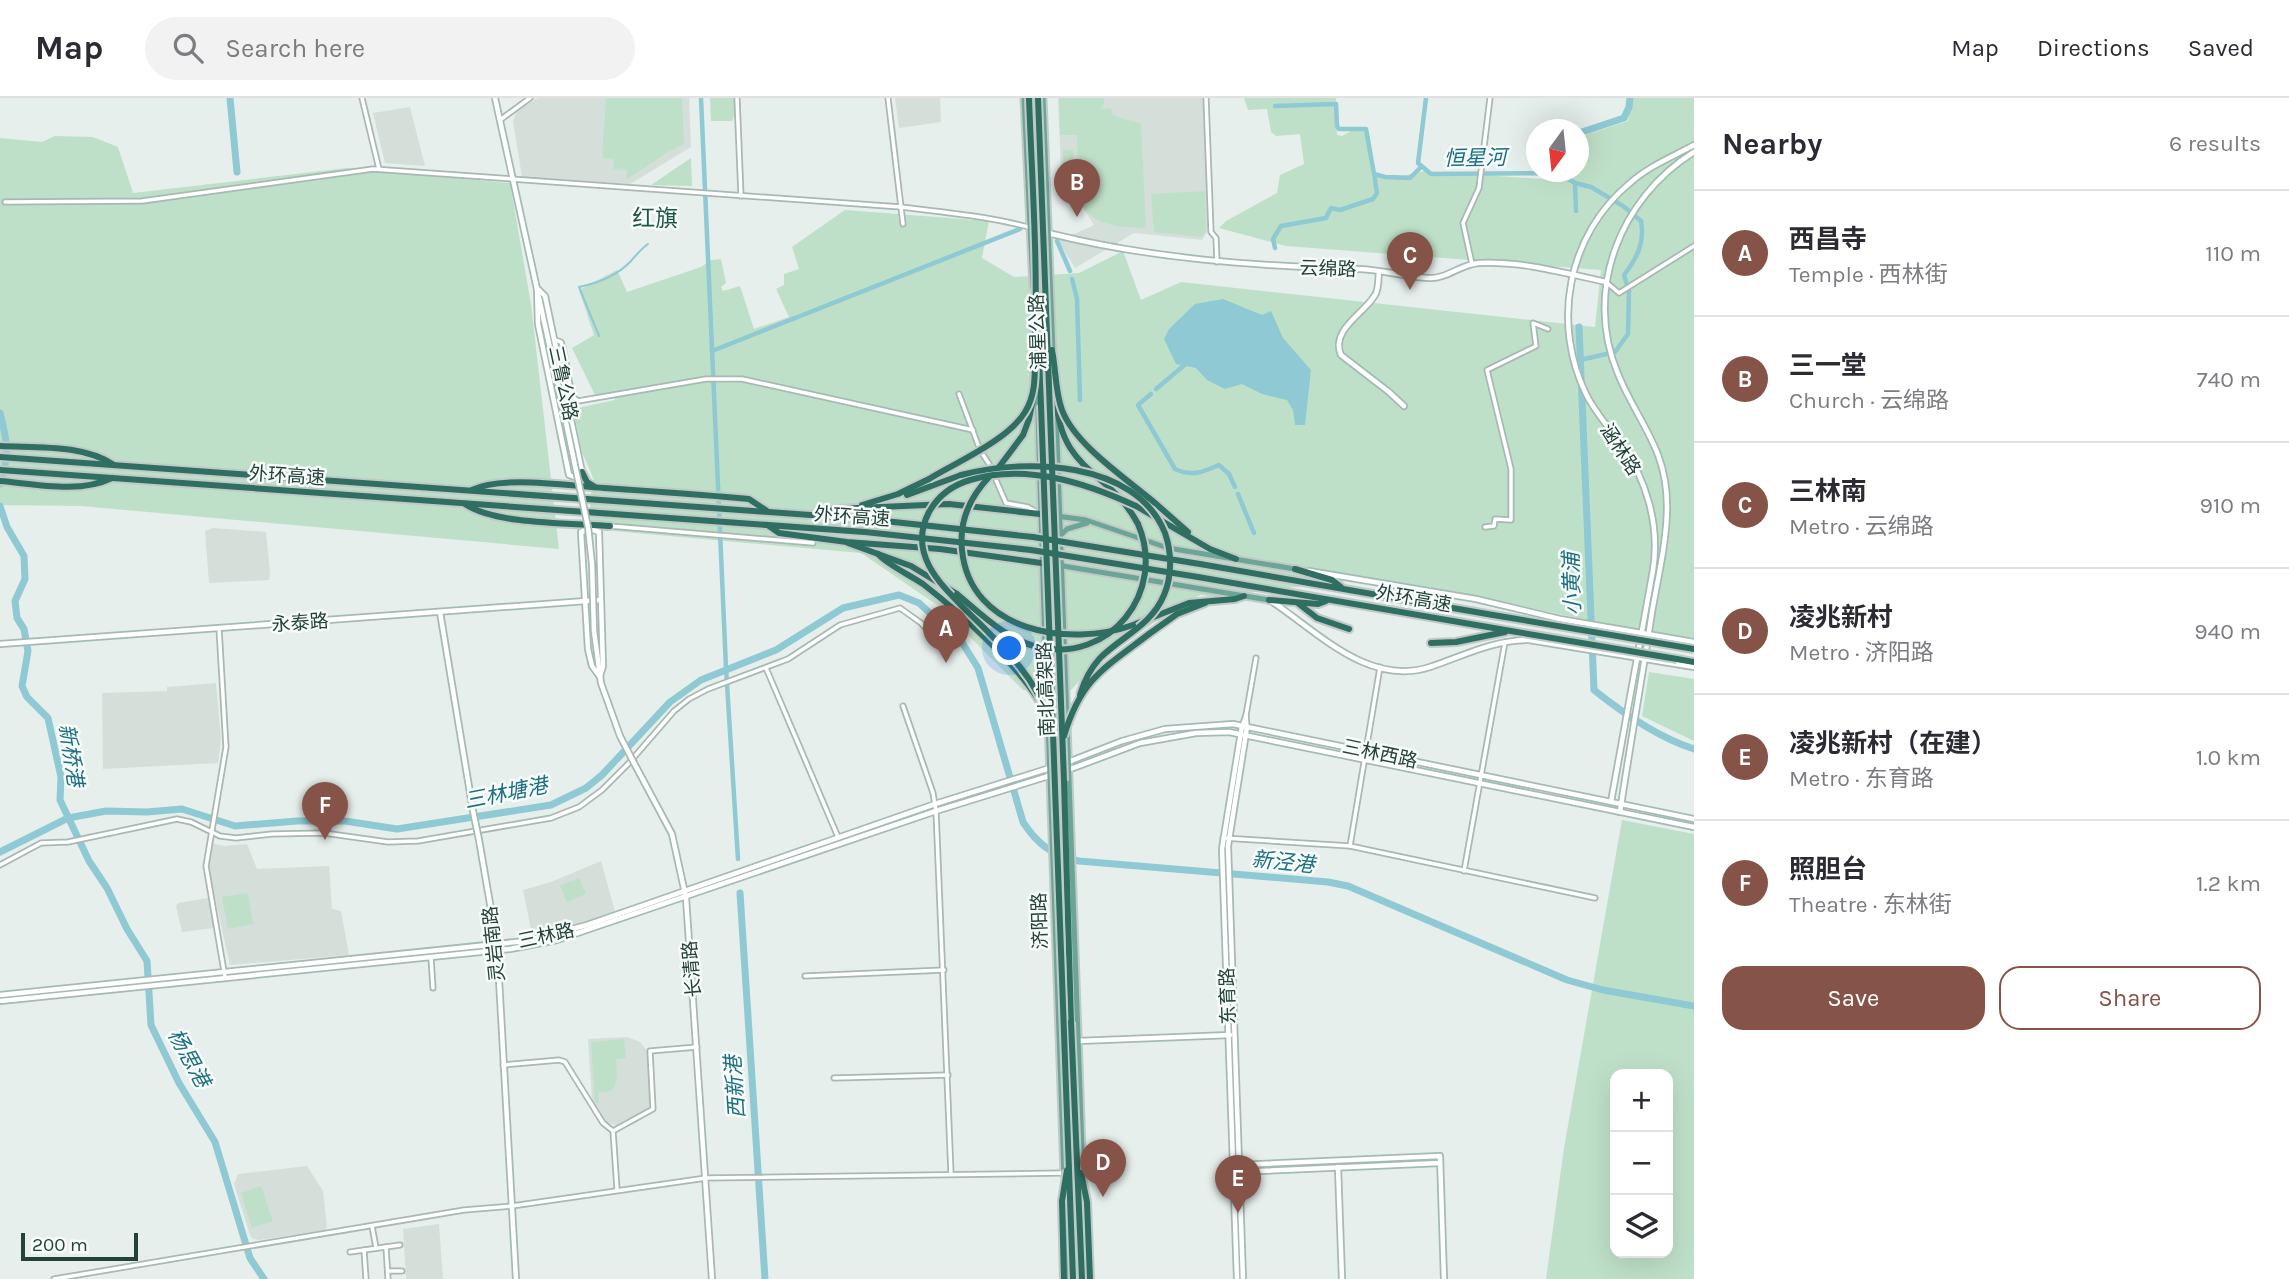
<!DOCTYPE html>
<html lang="en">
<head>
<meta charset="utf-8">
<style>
  :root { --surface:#fff; --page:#f2f2f3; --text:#2b2b33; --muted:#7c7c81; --line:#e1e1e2; --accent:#855347 }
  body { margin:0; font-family:Karla,"Noto Sans SC",sans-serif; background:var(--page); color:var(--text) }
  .controls { position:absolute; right:21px; bottom:21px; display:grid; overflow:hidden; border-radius:14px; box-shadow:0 7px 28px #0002 }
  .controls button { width:63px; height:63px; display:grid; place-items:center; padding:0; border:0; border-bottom:2px solid var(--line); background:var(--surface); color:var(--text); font:35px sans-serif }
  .compass { position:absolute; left:1526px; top:21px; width:63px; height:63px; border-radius:50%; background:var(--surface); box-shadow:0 7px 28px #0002; rotate:195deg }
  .scale { position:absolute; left:21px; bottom:18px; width:117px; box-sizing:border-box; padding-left:7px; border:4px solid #24423a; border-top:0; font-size:19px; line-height:24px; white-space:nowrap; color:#24423a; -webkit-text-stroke:5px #f7fbf9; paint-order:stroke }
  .you { position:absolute; left:1010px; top:551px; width:24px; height:24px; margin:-18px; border:5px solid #fff; border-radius:50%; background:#1a73e8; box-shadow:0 0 0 10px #1a73e833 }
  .badge { display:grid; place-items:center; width:46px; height:46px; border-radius:50%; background:var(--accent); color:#fff; font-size:23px; font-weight:700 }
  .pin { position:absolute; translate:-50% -58px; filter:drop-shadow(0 2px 4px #0008) }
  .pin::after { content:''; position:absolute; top:37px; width:24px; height:21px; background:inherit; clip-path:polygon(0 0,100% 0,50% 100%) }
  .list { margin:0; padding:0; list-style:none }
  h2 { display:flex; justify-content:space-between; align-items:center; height:91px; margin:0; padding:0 28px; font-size:30px }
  h2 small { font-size:23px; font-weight:400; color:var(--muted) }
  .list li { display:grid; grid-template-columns:46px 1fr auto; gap:21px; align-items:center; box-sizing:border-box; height:126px; padding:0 28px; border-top:2px solid var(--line) }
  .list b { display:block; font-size:26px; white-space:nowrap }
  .list p { margin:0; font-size:23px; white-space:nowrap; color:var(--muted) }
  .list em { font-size:23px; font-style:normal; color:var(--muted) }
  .actions { display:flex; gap:14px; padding:21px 28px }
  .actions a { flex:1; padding:16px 0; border:2px solid var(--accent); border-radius:21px; text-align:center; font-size:24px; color:var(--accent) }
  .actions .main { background:var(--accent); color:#fff }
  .icon { flex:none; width:38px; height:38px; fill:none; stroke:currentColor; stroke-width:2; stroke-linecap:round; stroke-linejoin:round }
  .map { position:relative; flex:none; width:1694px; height:1181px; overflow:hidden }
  header { display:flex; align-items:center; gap:42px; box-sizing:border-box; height:98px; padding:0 35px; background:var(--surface); border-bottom:2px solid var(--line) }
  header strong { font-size:33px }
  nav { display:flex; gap:38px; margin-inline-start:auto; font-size:24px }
  .search { width:490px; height:63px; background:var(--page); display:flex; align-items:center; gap:18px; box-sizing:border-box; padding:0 24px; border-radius:38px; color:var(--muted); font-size:26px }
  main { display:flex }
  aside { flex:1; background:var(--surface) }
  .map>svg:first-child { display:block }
  .built { fill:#d4dfda }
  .green { fill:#bfe0c8; fill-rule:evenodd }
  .water { fill:#8ec9d4 }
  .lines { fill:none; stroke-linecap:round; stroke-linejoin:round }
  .stream { stroke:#8ec9d4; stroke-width:2 }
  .canal { stroke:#8ec9d4; stroke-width:4.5 }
  .river { stroke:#8ec9d4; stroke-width:7 }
  .street-casing { stroke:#a8b8b2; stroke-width:7 }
  .secondary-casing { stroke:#a4bbb3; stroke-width:8 }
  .primary-casing { stroke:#c2cac8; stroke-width:9 }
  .highway-casing { stroke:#c2cac8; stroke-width:10 }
  .street { stroke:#fff; stroke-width:3.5 }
  .secondary { stroke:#fff; stroke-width:4.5 }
  .primary { stroke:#6aa596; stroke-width:5 }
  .highway { stroke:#2f6f62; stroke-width:6 }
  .secondary-bridge-casing { stroke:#a4bbb3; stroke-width:8; stroke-linecap:butt }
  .highway-bridge-casing { stroke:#c2cac8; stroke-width:10; stroke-linecap:butt }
  .secondary-bridge { stroke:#fff; stroke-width:4.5 }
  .highway-bridge { stroke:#2f6f62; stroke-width:6 }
  .labels { text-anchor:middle; stroke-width:5; stroke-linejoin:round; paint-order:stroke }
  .street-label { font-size:19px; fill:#24423a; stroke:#f7fbf9 }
  .water-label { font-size:21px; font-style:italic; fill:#1c6f80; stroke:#f7fbf9 }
  .quarter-label { font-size:23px; fill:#1f5548; stroke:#f7fbf9 }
</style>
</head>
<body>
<header>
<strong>Map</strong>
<div class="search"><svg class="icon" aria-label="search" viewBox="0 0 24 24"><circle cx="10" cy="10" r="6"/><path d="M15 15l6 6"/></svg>Search here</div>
<nav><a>Map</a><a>Directions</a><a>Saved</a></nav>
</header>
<main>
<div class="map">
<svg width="1694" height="1181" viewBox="0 0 1694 1181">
  <rect width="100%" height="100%" fill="#e6efeb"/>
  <g class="built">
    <polygon points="538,0 689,0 691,49 630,86 522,79 513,23 517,13"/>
    <polygon points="895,0 940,0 941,24 899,30"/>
    <polygon points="1058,0 1203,0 1209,131 1202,142 1134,135 1075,170 1055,138 1074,136 1094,127 1078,102 1078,93 1062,93"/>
    <polygon points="410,9 425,68 385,65 373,15"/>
    <polygon points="213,430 266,434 270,475 269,482 209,485 205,433"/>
    <polygon points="216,585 221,641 218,665 103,671 102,595 167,593 167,589"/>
    <polygon points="211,745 224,748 247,746 257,771 329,768 332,811 341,813 349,857 230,867 208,769"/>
    <polygon points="601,763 615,814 580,827 532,836 523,792 551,784"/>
    <polygon points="208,800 214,830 182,834 176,808 178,805"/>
    <polygon points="627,939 640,944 648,954 652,1010 618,1028 605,1024 592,1002 588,941"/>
    <polygon points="307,1068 323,1093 327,1128 325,1132 259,1142 253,1141 250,1137 234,1086 238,1076"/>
    <polygon points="439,1126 443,1181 406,1181 403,1131"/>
  </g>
  <g class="green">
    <polygon points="606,0 682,0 684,46 668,54 626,82 627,72 613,71 614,61 602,60"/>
    <polygon points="710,0 734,0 735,17 732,23 711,23"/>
    <path d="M 1059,0 L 1104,0 L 1104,6 L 1100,11 L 1111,10 L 1113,17 L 1141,26 L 1146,130 C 1068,129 1080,101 1077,37 L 1060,37 Z"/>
    <polygon points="1244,0 1336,0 1337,37 1342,38 1351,33 1364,31 1367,36 1372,81 1377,78 1407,77 1424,73 1557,82 1577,76 1579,39 1628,23 1632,0 1694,0 1694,540 1618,529 1478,498 1370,480 1214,499 1201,497 1181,506 1101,561 1068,595 1023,592 940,509 861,455 591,431 590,401 594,382 582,354 573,311 615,302 613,295 595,297 572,250 594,237 579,192 617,172 627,194 701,169 711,162 721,161 726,185 721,189 723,193 740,188 754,231 789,219 776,191 784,187 784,176 799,171 792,149 845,112 989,123 982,160 1014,179 1079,175 1123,153 1141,202 1181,184 1595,229 1601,172 1286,148 1219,130 1226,123 1277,95 1280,77 1304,66 1300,36 1276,38 1271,34 1267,11 1248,12"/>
    <polygon points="55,38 93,39 118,49 133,95 347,70 510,85 531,206 559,451 81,408 0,407 0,40 42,44"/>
    <polygon points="1063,52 1073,52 1074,92 1064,92"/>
    <polygon points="691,60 692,88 651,87"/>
    <polygon points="1205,93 1206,133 1201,139 1154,134 1151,96"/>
    <polygon points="1649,574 1694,581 1694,643 1642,618"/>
    <path d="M 1622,722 L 1694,736 L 1694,1181 L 1546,1181 L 1564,1050 ZM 1615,976 L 1668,976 L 1668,1155 L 1615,1155 Z"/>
    <polygon points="579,780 586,796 567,804 560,788"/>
    <polygon points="248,795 253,826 228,831 222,799"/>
    <path d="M 624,941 L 626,960 L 616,961 L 615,952 C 616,968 624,999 598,994 L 599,1005 L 595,1005 L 591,944 Z"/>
    <polygon points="261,1088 273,1123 252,1130 241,1095"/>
  </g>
  <polygon class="water" points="1223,201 1262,217 1271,213 1283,240 1311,272 1305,327 1295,327 1293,312 1287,302 1262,296 1242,286 1225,291 1207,282 1196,270 1176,266 1164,241 1169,231 1195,206"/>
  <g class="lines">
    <path class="stream" d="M 599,238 L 579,189 C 598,185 618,177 631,163 C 637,156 641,151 648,146"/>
    <g class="canal">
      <polyline points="701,0 726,570 738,761"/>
      <path d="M 1426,0 L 1418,65 L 1431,76 L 1559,75 L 1575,85 L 1591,89 L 1623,108 L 1641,123 C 1645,145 1637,160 1624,177 L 1629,193 L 1628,236 L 1615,254 L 1580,262"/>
      <polyline points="1275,8 1336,6 1337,28 1339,31 1366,31 1374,76"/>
      <polyline points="1575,85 1576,113"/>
      <polyline points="1057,143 1070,173"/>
      <polyline points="1275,150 1273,141 1281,128 1326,120 1331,110 1340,112 1373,101 1377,95 1374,76 1385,79 1410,80 1421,69"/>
      <polyline points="1072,181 1077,201 1080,302"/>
      <polyline points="712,253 1020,131"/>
      <polyline points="1156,291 1188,264"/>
      <path d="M 1151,296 L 1138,307 L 1175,371 C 1192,379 1203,374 1219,367 L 1229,376 L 1235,389"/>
      <polyline points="1238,396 1254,435"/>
    </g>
    <g class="river">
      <polyline points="230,0 237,74"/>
      <polyline points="1578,59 1579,35 1624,20 1629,9 1630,0"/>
      <polyline points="1559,75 1561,74"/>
      <path d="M 1579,229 L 1594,592 C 1624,616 1657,639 1694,651"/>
      <path d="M 0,315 C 8,347 10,355 0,386"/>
      <polyline points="0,408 7,429 24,458 25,481 15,503 17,520 24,531 28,553 22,588 27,599 48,620 61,679 60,702 89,763 107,790 127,831 147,863 151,927 179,985 215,1044 250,1160 264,1181"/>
      <path d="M 0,754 L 68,720 L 106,713 L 147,714 L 182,711 L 235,728 L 297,723 L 345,723 L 397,731 L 551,707 L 586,690 L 602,677 L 670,604 L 701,582 L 776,552 L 843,510 L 899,497 L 919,505 L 963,546 L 978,570 L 1023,724 C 1037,746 1053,758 1079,763 L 1328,784 L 1348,788 L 1567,882 L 1603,892 L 1694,908"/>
      <polyline points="740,795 765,1181"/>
    </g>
    <g class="street-casing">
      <g id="street">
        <polyline points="362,0 379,71"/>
        <polyline points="737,0 741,98"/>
        <polyline points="888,0 903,126"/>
        <polyline points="1206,0 1211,134 1216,140 1217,164"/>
        <polyline points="500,22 530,0"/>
        <path d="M 5,104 L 142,103 L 373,71 L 901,109 C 950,115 996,119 1043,133"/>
        <polyline points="1472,166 1463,125 1479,90 1490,0"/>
        <polyline points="1606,184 1619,195 1694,148"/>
        <polyline points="555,242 561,244 563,249 572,298 578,303 706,281 742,281 973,332"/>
        <polyline points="959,296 980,352 989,366 1006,405 1028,409 1035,413"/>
        <polyline points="610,428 813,445"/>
        <polyline points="1485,429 1494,428 1495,421 1511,422 1511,371 1487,272 1536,248 1533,225 1548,231"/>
        <polyline points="219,530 226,649 206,768 225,879"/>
        <polyline points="766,570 838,739"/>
        <polyline points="903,608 933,695 936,713 951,1076"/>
        <polyline points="1246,617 1256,560"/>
        <polyline points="1242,628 1246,617 1247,629"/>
        <polyline points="1223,740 1350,748 1595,800"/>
        <polyline points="1350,748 1380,569"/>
        <polyline points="0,767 41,745 68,744 177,721 191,724 220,738 236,740 272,736 324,735 388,744 418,743 551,720 579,709 602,692 629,665 674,613 689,601 708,591 788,561 840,527 900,510 921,525 939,545"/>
        <polyline points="1464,773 1505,544"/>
        <polyline points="431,860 433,890"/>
        <polyline points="805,878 944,872"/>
        <polyline points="503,967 559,962 565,964 603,1025 613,1033"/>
        <polyline points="834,980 948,977"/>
        <polyline points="617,1091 613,1033 653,1011 650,953 697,949"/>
        <polyline points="372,1128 376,1150"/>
        <polyline points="386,1149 388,1181"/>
        <polyline points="364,1152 366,1181"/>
        <polyline points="350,1154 400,1147"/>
        <polyline points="388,1173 402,1173"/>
        <polyline points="54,1181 464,1112 512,1108 706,1080 1063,1075"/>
      </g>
    </g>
    <g class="secondary-casing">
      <g id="secondary">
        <polyline points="495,0 557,282"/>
        <path d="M 1048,135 C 1151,161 1255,168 1360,171 C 1383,172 1406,179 1429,180 C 1447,181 1461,166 1479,165 C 1522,163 1565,175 1606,184"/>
        <path d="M 1379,174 C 1378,181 1379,191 1375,197 C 1364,216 1330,232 1341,257 L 1389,294 L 1404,308"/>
        <polygon points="537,190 545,198 582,374 577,380 569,377 567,367 538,226"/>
        <polyline points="599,434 590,431 581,434 588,551 592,568 600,579"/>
        <polyline points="599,434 603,568 600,578"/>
        <polyline points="1309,473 1476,501 1560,521 1694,544"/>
        <path d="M 1271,503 C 1317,533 1368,589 1430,569 C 1463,558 1493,542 1529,542 L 1694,569"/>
        <polyline points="440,514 473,713"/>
        <polyline points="594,533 601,585 620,638"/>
        <polyline points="0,546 600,502"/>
        <polyline points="1068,664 1122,643 1165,631 1233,626 1694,721"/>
        <polyline points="634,665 672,736 686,800 712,1181"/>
        <path d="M 1611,704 L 1653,472 C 1660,428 1647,382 1621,346 C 1609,330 1596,315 1587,298 C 1551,226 1567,137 1630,85 C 1649,68 1672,59 1694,47"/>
        <path d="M 1620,714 C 1630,647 1642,580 1652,514 C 1658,479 1667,443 1667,408 C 1667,350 1638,325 1618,276 C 1583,193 1620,100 1694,54"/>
        <polyline points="479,742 497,846 516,1181"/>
        <polyline points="0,897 526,843 587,827 935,706 1053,669"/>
        <polyline points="0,903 510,851 557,842 936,713 1068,672 1140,645 1196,635 1229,634 1694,729"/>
        <polyline points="1078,943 1230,937"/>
        <polyline points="1238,1067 1440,1058 1444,1181"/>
        <polyline points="1338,1069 1342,1181"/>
        <polyline points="1238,1074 1440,1065"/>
        <polyline points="1237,1181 1222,751 1242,628"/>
        <polyline points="1243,1181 1228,748 1247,629"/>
      </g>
    </g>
    <g class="primary-casing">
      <g id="primary">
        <polyline points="1024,0 1033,189"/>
        <polyline points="1043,0 1053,255"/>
        <polyline points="1037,283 1047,612"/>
        <polyline points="1056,313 1083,1080"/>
        <polyline points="1042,416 1086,422 1168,450 1295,471"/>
        <polyline points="1044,453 1067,431 1087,425"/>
        <polyline points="1045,465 1269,502"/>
        <polyline points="1048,622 1064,1077"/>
        <polyline points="1065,1108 1067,1181"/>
      </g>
    </g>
    <g class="highway-casing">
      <g id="highway">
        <polyline points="1038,237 1041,307"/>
        <path d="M 1056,297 C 1059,375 1109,371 1138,426"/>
        <polyline points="1023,337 1029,321 1034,297"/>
        <path d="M 0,348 C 36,350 83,346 114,367"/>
        <polyline points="0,359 866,421"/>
        <polyline points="0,372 865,434"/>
        <polyline points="582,374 587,384 595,389"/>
        <path d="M 0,383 C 35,386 79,396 112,380"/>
        <path d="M 472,392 C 502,377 569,388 604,390 C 649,393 694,396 738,400 L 749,401 L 767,413"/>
        <polyline points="907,397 961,377"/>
        <polyline points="1155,405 1188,434"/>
        <path d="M 465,406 C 496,427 572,425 610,428"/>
        <polyline points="862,407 898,396 929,381"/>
        <polyline points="1136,408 1210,451 1236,461"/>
        <polyline points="823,417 835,411 949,406 1040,416"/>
        <polyline points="769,428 779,435 847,444 940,451 1041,465"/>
        <polyline points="848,445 911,468 957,496"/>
        <path d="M 878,456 C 886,466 910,477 923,486 C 959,514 1014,563 1038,601"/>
        <polyline points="1200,466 1493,517"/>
        <polyline points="1295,471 1332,482 1341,489"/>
        <polyline points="1198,479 1511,533"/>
        <polyline points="1269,502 1318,506 1326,503"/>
        <polyline points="1299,506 1317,520 1349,531"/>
        <polyline points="1133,527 1189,505 1235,501 1244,498"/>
        <polyline points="1149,536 1177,516 1205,505"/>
        <polyline points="1431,545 1456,544 1505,534"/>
        <polyline points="1677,561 1694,564"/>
        <polyline points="1064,683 1071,924"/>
        <polyline points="1062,1103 1064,1181"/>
      </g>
    </g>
    <use href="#street" class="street"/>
    <use href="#secondary" class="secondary"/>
    <use href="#primary" class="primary"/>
    <use href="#highway" class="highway"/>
    <g class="secondary-bridge-casing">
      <g id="secondary-bridge">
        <polyline points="557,282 588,429 592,466 594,533"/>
        <polyline points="620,638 634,665"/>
        <polyline points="473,713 479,742"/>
      </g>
    </g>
    <g class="highway-bridge-casing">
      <g id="highway-bridge">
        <polyline points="1038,0 1064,683"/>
        <path d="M 1052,252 C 1056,272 1055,293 1062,312 C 1075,347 1127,381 1155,405"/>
        <polyline points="1041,307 1073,1181"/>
        <polyline points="999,369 1023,337"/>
        <path d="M 961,377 C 1024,360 1136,362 1165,435 C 1172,455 1172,478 1164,497 C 1151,528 1122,538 1100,560 C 1090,571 1084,583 1080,597"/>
        <path d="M 989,379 C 970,399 959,424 962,452 C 970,534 1069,550 1133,527"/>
        <path d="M 929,381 C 957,364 1008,342 1025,314 C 1038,293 1034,270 1035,246 C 1038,165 1032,82 1029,0"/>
        <polyline points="866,421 1033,439 1200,466"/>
        <polyline points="865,434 1031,452 1198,479"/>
        <path d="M 957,496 C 981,516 1006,541 1037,549 C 1110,566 1167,494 1138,426"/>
        <polyline points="1493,517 1694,551"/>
        <polyline points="1511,533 1677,561"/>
        <path d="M 1050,624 C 1043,604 1034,586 1020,569 C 1004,549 986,532 968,514 C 941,487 907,456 929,414 C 938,398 953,387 970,382 C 1026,365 1086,385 1136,408"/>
        <path d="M 1064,638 C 1081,581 1103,571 1149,536"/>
        <polyline points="1071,924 1082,1181"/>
        <polyline points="1081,1075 1087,1104 1090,1181"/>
        <polyline points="1062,1103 1067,1072"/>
      </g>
    </g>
    <use href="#secondary-bridge" class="secondary-bridge"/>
    <use href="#highway-bridge" class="highway-bridge"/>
  </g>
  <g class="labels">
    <g class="street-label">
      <text transform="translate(1328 170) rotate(2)" y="7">云绵路</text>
      <text transform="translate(1037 234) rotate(-92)" y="7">浦星公路</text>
      <text transform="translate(564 285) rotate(78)" y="7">三鲁公路</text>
      <text transform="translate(1621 351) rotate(57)" y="7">涵林路</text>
      <text transform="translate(287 377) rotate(4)" y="7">外环高速</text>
      <text transform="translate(852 418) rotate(4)" y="7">外环高速</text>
      <text transform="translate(1414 500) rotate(10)" y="7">外环高速</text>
      <text transform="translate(300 524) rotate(-4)" y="7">永泰路</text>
      <text transform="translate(1045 591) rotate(-92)" y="7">南北高架路</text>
      <text transform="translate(1380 655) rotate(12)" y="7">三林西路</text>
      <text transform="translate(1039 823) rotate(-92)" y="7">济阳路</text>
      <text transform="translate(546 837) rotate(-12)" y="7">三林路</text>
      <text transform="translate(493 846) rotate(-96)" y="7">灵岩南路</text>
      <text transform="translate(691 871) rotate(-95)" y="7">长清路</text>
      <text transform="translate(1227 898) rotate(-92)" y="7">东育路</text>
    </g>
    <g class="water-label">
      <text transform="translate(1475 60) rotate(-1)" y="7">恒星河</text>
      <text transform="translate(1572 486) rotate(-92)" y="7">小黄浦</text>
      <text transform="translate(71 657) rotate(81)" y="7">新桥港</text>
      <text transform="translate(506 695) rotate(-11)" y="7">三林塘港</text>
      <text transform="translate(1283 764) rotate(6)" y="7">新泾港</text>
      <text transform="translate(189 960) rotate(61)" y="7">杨思港</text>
      <text transform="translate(735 989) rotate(-94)" y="7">西新港</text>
    </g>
    <g class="quarter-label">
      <text x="655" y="128">红旗</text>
    </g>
  </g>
</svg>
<div class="controls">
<button>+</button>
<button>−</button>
<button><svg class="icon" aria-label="layers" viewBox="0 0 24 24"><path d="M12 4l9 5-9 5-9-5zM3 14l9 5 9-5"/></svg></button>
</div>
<svg class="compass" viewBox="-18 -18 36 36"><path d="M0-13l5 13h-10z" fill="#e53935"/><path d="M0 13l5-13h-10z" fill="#7c7c81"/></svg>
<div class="scale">200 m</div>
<div class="you"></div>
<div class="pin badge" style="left:946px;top:565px">A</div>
<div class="pin badge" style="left:1077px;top:119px">B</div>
<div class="pin badge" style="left:1410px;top:192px">C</div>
<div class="pin badge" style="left:1103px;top:1099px">D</div>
<div class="pin badge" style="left:1238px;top:1115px">E</div>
<div class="pin badge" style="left:325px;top:742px">F</div>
</div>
<aside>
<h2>Nearby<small>6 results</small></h2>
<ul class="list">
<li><span class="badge">A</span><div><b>西昌寺</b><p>Temple · 西林街</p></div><em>110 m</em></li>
<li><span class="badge">B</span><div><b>三一堂</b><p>Church · 云绵路</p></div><em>740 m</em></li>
<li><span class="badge">C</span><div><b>三林南</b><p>Metro · 云绵路</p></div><em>910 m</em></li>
<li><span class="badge">D</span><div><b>凌兆新村</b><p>Metro · 济阳路</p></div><em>940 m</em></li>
<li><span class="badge">E</span><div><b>凌兆新村（在建）</b><p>Metro · 东育路</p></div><em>1.0 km</em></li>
<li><span class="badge">F</span><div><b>照胆台</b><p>Theatre · 东林街</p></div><em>1.2 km</em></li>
</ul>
<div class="actions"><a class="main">Save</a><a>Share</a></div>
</aside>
</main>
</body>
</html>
